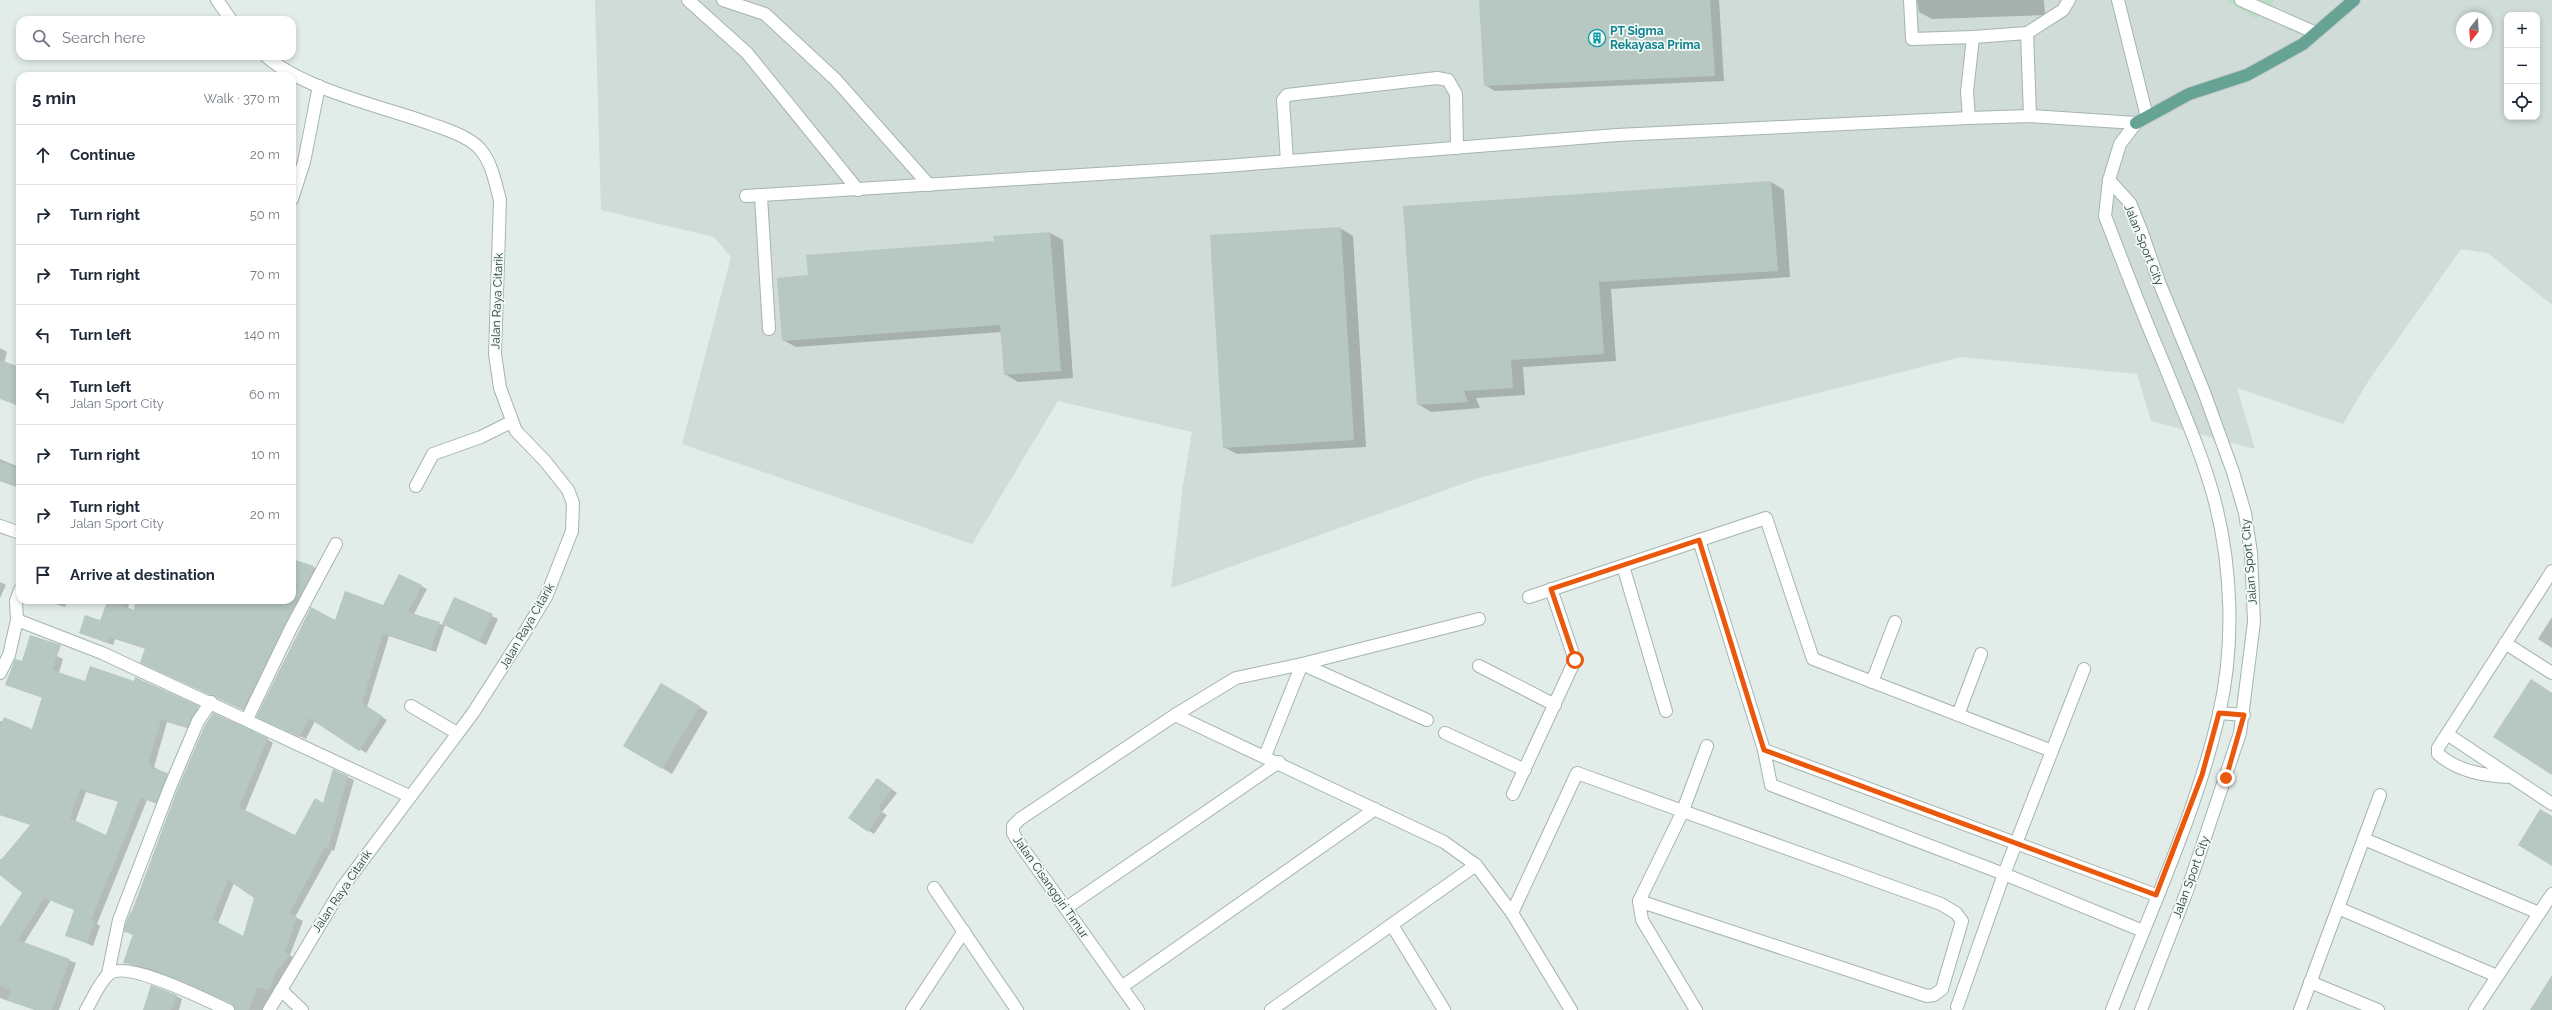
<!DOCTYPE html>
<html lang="en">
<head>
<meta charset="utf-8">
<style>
  :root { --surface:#fff; --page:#f2f2f3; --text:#1f2937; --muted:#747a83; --line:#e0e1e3 }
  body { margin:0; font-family:Raleway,sans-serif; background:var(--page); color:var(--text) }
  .controls { position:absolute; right:12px; top:12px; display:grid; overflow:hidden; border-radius:8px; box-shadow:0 2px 6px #0003 }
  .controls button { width:36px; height:36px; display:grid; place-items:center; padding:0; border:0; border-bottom:1px solid var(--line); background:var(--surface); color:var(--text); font:20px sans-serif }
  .compass { position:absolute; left:2456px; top:12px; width:36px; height:36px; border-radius:50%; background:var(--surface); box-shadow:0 2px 6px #0003; rotate:197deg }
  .stop { position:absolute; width:12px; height:12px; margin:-9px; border:3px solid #ea580c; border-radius:50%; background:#fff }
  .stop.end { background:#ea580c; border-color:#fff; box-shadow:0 1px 4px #0008 }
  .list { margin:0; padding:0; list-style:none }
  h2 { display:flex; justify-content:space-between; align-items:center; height:52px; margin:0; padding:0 16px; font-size:17px }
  h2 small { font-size:13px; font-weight:400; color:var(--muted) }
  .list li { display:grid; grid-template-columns:26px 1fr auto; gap:12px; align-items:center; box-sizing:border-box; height:60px; padding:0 16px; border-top:1px solid var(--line) }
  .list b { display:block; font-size:15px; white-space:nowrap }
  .list p { margin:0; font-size:13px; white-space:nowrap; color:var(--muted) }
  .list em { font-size:13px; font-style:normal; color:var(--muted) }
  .icon { flex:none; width:22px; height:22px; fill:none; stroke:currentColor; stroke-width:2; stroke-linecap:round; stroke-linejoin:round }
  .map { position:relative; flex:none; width:2552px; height:1010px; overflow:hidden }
  .search { position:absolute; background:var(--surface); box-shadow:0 2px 6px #0003; left:16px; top:16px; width:280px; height:44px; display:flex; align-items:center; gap:10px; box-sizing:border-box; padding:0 14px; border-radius:12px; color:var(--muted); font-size:15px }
  .panel { position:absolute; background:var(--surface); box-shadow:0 2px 6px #0003; left:16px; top:72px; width:280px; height:532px; border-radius:12px }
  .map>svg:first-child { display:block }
  .built { fill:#d0dcd7; fill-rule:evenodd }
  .green { fill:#bbdec5 }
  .shadow { fill:#0003; fill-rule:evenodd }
  .building { fill:#b7c7c1; fill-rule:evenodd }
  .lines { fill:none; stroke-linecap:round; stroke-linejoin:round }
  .minor-casing { stroke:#a5b4af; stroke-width:14 }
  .major-casing { stroke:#c1c9c7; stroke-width:14 }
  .minor { stroke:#fff; stroke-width:12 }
  .major { stroke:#66a394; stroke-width:12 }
  .route { stroke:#ea580c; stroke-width:5 }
  .labels { text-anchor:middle; stroke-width:3.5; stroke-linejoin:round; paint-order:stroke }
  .culture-label { font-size:12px; font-weight:bold; fill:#0d838f; stroke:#f3f9f6; text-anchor:start }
  .street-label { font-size:12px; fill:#223e37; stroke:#f3f9f6 }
</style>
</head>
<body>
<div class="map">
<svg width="2552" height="1010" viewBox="0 0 2552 1010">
  <rect width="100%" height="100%" fill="#e2ece8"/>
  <path class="built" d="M 595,0 L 2226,0 L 2256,19 L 2276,0 L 2552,0 L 2552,305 L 2488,253 L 2461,249 L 2367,383 L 2343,424 L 2237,388 L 2255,449 L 2151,421 L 2137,374 L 1961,357 L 1479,478 L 1171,588 L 1183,485 L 1192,432 L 1058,401 L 972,544 L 682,444 L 731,257 L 714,237 L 601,210 ZM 2507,15 L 2537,15 L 2537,117 L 2507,117 ZM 2462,18 L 2486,18 L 2486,42 L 2462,42 Z"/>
  <polygon class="green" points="2226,0 2276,0 2256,19"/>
  <g class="shadow">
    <polygon points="1480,0 1719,0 1724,81 1495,91 1485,85"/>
    <polygon points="1917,0 2044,0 2045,15 1932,19 1919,12"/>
    <polygon points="1771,182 1784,190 1790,277 1611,289 1616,361 1523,367 1525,395 1476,398 1480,408 1431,412 1418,404 1404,207"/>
    <polygon points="1340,228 1353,236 1366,447 1237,454 1224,447"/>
    <polygon points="1050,233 1063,240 1073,378 1018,382 1005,374 1002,332 796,347 783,340 809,276"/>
    <polygon points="0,348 7,352 4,363 20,368 20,407 6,400 0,390"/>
    <polygon points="0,459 19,467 20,488 0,481"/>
    <polygon points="292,560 318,569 248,712 146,665 146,649 115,639 113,645 80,633 101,621 108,600 130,600 128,608 157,620 164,600 292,600"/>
    <polygon points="0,582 6,585 0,598"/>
    <polygon points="421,586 427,589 414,614 443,625 455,598 498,619 486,645 445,625 436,652 389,636 367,707 387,720 366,753 315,721 306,739 263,720 335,621 383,606"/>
    <polygon points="42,600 67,600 65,607"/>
    <polygon points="2552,617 2552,648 2538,639"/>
    <path d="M 57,656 L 63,659 L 59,673 L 86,682 L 134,682 L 136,678 L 204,711 L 194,730 L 167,722 L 154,767 L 173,778 L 162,806 L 147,800 L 97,924 L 100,926 L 93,946 L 67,935 L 75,910 L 51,900 L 24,943 L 76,963 L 59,1010 L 35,1010 L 0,998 L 0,929 L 23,892 L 0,875 L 0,859 L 2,860 L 31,825 L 0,815 L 0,721 L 32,731 L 43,698 L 6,685 L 23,662 ZM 86,792 L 119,802 L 107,836 L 75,822 Z"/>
    <polygon points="661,684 708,712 672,774 624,745"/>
    <path d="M 267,739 L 273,743 L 245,811 L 295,836 L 348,777 L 354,780 L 334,851 L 332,850 L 295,917 L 303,921 L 290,955 L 295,959 L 282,975 L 270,1010 L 237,1010 L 233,1004 L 177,979 L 124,962 L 133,935 L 125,931 L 133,912 ZM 234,883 L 256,897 L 243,937 L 218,923 Z"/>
    <polygon points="878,779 897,793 882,812 887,815 874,834 869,831"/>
    <polygon points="176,996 182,999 179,1010 144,1010"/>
  </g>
  <g class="building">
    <polygon points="1479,0 1710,0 1715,76 1484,86"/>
    <polygon points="1771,181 1778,271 1599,282 1604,354 1511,360 1513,388 1464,391 1468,402 1417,405 1403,206"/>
    <polygon points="1341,227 1354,440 1223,448 1210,235"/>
    <polygon points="1050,232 1061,371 1004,375 1000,325 782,341 777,278 808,275 806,255 994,241 993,236"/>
    <polygon points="0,360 20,367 20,406 0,399"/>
    <polygon points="0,462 20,469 20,488 0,481"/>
    <polygon points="292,559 314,566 311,576 243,710 140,663 145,648 110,637 108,643 79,633 85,615 100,620 108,600 134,610 135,600 292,600"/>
    <polygon points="399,574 422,585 408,612 440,622 431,649 383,633 362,703 382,716 359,751 309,718 300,737 256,717 311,607 335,620 345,591 383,605"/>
    <polygon points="454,597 493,614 480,642 442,624"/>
    <path d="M 30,635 L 61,645 L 52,670 L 85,681 L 90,666 L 134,681 L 135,677 L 199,706 L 187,727 L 161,720 L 148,764 L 152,765 L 151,768 L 168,773 L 156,803 L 141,798 L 91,920 L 95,921 L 87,943 L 65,936 L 74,910 L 44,898 L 18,940 L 70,959 L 52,1010 L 37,1010 L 7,1000 L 11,990 L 0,986 L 0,927 L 22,893 L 0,875 L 0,861 L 30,825 L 0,815 L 0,726 L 4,717 L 32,729 L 42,697 L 5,685 L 15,659 L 22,661 ZM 80,789 L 118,801 L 106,835 L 70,818 Z"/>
    <polygon points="2531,679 2552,693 2552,775 2493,737"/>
    <polygon points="661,683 700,706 662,769 623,746"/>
    <path d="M 213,713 L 268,738 L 239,807 L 295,835 L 315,798 L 323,803 L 333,769 L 348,776 L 328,849 L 325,847 L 289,914 L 297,917 L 285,951 L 290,955 L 276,971 L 269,991 L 257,987 L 249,1010 L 235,1010 L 231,1003 L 189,984 L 151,969 L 123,963 L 133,934 L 124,932 L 126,922 L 131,911 L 132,911 L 177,790 L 205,725 ZM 228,880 L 254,898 L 243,936 L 212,919 Z"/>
    <polygon points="877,778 892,789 878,808 882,811 868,832 848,818"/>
    <polygon points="2540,809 2552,816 2552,866 2518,845"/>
    <polygon points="2552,975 2552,1010 2530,1010"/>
    <polygon points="151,985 177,995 171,1010 143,1010"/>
  </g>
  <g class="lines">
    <g class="minor-casing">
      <g id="minor">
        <polyline points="217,0 231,20"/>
        <polyline points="688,0 747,53 858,190"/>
        <polyline points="723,0 765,14 836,80 929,185"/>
        <polyline points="1910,0 1912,39 1973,37"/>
        <polyline points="2118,0 2147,117"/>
        <polyline points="2241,0 2316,33"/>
        <polyline points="2027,33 2063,10 2069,0"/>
        <path d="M 266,56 C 302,89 384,107 431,124 C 447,130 468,136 480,149 C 492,163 495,182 500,200 L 495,354 L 500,388 L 516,431 L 545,461 L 568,490 L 573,503 L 572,531 L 546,597 L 523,635 L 473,713 L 342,888 L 269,1010"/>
        <polyline points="1969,118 1967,92 1973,37 2027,33 2030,116"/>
        <polyline points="1287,161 1283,100 1287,95 1437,78 1448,80 1456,94 1457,148"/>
        <polyline points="2109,180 2120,144 2136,123"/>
        <polyline points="746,196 1226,166 1617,135 1969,118 2030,116 2136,123"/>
        <polyline points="761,196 769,329"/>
        <polyline points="292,199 304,162 319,86"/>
        <polyline points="416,486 433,454 481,437 511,422"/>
        <polyline points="0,526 20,533"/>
        <polyline points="1699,540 1764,750 1771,785 2004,874 2143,931"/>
        <polyline points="1623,566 1666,711"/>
        <polyline points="20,590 16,601 17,620 102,653 409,796"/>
        <polyline points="1529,597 1766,518 1813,659 2052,751"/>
        <polyline points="2505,643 2552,673"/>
        <polyline points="1302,664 1479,619"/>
        <polyline points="1302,664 1427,720"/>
        <polyline points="1479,666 1555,705"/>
        <polyline points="0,673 9,655 17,620"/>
        <polyline points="1872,682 1895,622"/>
        <polyline points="411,706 457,733"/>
        <polyline points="2219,713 2244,715"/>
        <polyline points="1175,715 1444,842 1476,865 1512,913 1571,1010"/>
        <polyline points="1958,715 1981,654"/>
        <polyline points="247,719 291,628 336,544"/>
        <polyline points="1445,733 1525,770"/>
        <polyline points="2447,734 2552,804"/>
        <polyline points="1764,750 2156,895"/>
        <path d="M 2512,777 C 2485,776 2459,772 2438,754 L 2438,748 L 2552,571"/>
        <polyline points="1513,794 1575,660 1551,589"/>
        <polyline points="2364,839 2539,913"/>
        <polyline points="934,888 1017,1010"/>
        <polyline points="1066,908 1279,762"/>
        <polyline points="2338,908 2497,976"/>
        <polyline points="1512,913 1577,773 1941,904 1956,913 1962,921 1942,989 1934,995 1927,996 1639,901"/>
        <polyline points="1392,925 1444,1010"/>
        <polyline points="108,974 119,920 170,787 198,721 211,702"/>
        <polyline points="2310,982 2378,1010"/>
        <polyline points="1123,986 1375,809"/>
        <polyline points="281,990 302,1010"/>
        <polyline points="1957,1007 2004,874 2084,669"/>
        <path d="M 86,1010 C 93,999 99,982 109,974 C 126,959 208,1001 228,1010"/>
        <polyline points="912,1010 964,931"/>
        <polyline points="1138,1010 1017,840 1013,833 1013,826 1020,819 1175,715 1236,678 1302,664 1265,756"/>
        <polyline points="1271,1010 1476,865"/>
        <polyline points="1696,1010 1642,920 1639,901 1682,813 1707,746"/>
        <path d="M 2112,1010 C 2149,914 2196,814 2219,714 C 2235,645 2232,566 2214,498 C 2201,451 2182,409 2164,364 C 2143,315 2124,266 2105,216 L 2109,180 L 2130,203 L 2141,230 L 2159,282 L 2204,392 L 2233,472 L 2245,513 L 2251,553 L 2254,622 L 2240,733 L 2187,891 L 2141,1010"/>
        <polyline points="2300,1010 2380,795"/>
        <polyline points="2475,1010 2552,894"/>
      </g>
    </g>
    <g class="major-casing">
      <polyline id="major" points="2136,123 2189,94 2247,75 2303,44 2354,0"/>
    </g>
    <use href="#minor" class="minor"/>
    <use href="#major" class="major"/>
  </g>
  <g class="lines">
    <polyline class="route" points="1575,660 1551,589 1699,540 1764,750 2156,895 2202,775 2219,713 2244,715 2226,778"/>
  </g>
  <defs>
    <g id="building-ring" transform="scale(0.9)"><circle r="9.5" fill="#f3f9f6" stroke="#0f9aa8" stroke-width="1.5"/><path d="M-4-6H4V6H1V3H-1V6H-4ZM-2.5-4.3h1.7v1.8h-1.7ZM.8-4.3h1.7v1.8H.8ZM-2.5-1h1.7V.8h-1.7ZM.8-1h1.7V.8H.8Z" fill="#0f9aa8"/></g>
  </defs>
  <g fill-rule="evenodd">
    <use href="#building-ring" x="1597" y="38"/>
  </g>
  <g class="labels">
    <g class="culture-label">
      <text x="1610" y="35">PT Sigma<tspan x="1610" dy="14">Rekayasa Prima</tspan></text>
    </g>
    <g class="street-label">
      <text transform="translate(2144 245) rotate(68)" y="4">Jalan Sport City</text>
      <text transform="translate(497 301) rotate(-88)" y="4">Jalan Raya Citarik</text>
      <text transform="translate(2249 562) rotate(-95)" y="4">Jalan Sport City</text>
      <text transform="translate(527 626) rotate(-60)" y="4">Jalan Raya Citarik</text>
      <text transform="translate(2191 877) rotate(-70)" y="4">Jalan Sport City</text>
      <text transform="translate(1051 887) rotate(55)" y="4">Jalan Cisanggiri Timur</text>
      <text transform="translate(342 891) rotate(-56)" y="4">Jalan Raya Citarik</text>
    </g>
  </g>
</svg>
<div class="controls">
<button>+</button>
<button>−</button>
<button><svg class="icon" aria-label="locate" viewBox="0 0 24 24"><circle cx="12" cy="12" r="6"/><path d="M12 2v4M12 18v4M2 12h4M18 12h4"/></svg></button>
</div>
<svg class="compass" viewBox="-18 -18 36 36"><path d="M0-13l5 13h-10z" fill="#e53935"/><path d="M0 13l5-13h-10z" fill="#747a83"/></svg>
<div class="stop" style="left:1575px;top:660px"></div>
<div class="stop end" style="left:2226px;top:778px"></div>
<div class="search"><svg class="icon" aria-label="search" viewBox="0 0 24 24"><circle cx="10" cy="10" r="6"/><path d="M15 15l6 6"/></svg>Search here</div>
<section class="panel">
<h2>5 min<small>Walk · 370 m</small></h2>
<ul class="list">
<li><svg class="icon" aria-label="ahead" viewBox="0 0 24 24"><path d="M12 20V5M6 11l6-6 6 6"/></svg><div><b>Continue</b></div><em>20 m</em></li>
<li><svg class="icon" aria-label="right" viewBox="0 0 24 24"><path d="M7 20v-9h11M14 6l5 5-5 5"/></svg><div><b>Turn right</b></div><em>50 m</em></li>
<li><svg class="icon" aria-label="right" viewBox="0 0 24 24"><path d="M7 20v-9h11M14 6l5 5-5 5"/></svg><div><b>Turn right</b></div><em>70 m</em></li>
<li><svg class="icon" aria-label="left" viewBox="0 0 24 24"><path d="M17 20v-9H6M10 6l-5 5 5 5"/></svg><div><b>Turn left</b></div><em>140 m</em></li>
<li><svg class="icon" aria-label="left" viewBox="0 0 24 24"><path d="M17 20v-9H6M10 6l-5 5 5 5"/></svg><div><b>Turn left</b><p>Jalan Sport City</p></div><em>60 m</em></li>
<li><svg class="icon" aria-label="right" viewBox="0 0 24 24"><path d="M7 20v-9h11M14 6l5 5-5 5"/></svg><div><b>Turn right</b></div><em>10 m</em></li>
<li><svg class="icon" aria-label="right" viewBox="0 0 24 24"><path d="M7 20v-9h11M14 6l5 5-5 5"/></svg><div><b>Turn right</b><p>Jalan Sport City</p></div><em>20 m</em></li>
<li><svg class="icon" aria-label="arrive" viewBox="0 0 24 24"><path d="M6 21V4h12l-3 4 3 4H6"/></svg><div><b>Arrive at destination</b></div></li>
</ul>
</section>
</div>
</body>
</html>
